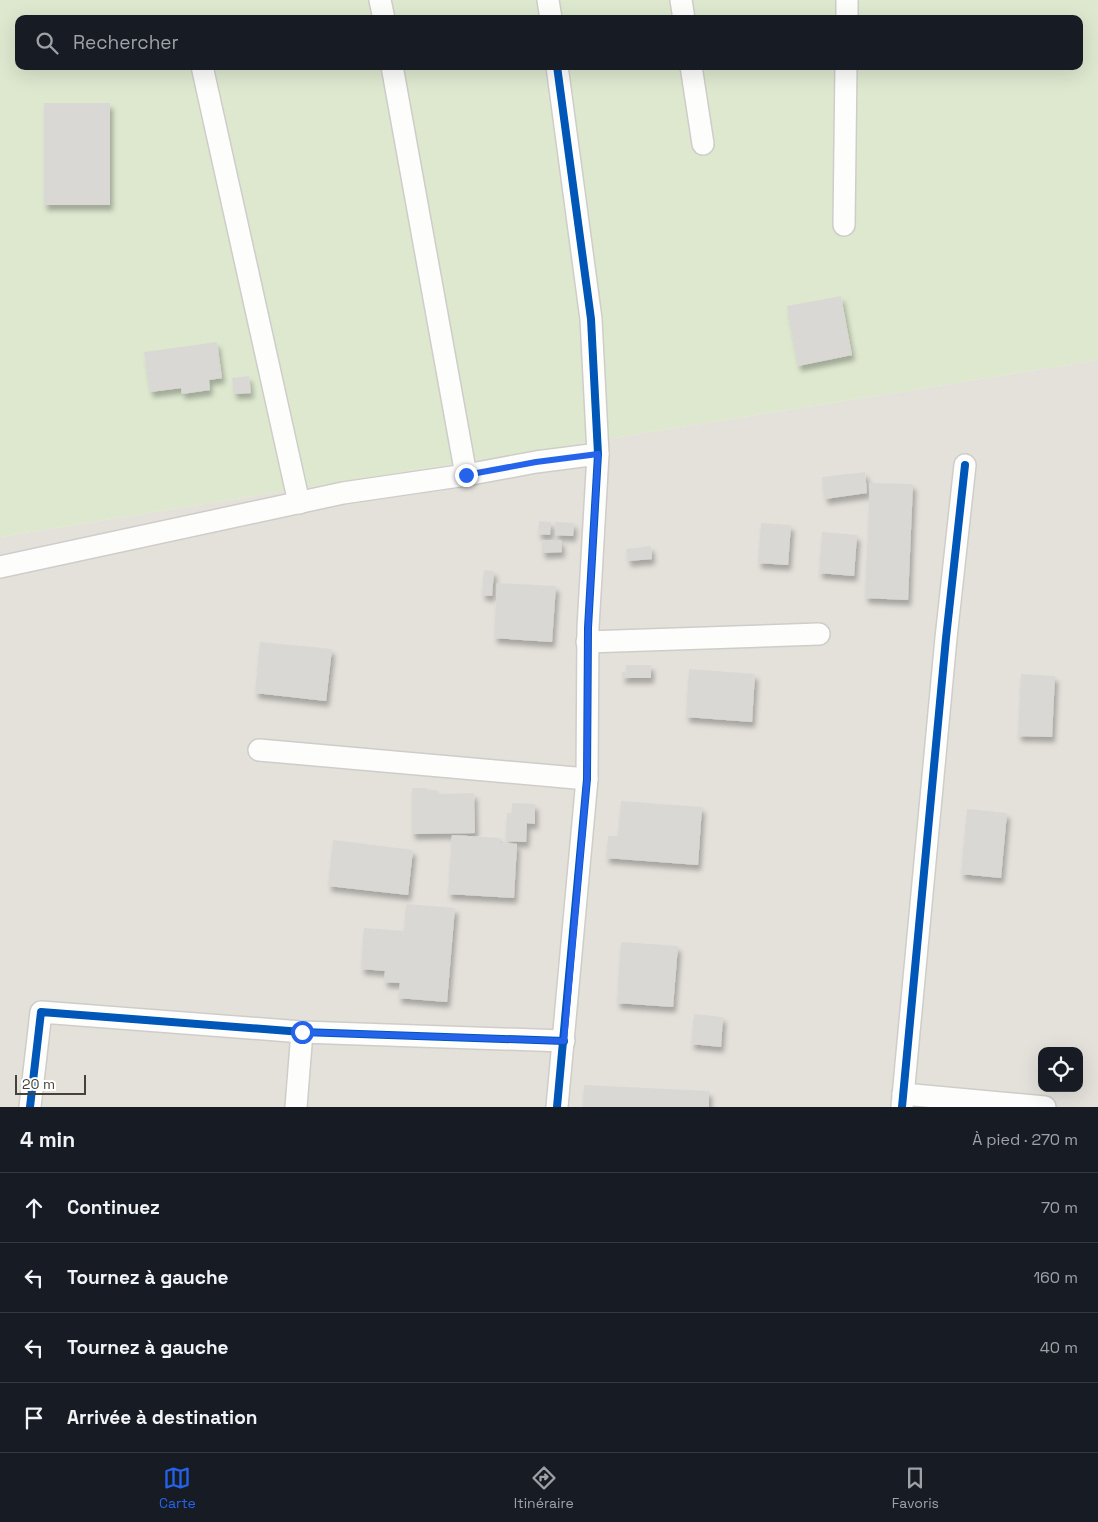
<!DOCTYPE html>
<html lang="fr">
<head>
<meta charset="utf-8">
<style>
  :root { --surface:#171b24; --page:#20242c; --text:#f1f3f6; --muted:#9ea1a6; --line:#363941; --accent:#2563eb }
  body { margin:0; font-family:"Space Grotesk",sans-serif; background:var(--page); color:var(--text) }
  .controls { position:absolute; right:15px; bottom:15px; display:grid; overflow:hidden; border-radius:10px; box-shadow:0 5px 20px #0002 }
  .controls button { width:45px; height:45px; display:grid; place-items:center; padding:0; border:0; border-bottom:1px solid var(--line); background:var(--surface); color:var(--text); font:25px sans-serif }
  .scale { position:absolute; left:15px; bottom:12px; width:71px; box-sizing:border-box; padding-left:5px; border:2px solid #464139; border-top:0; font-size:14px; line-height:18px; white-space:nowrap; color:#464139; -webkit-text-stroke:4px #fff; paint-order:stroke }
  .stop { position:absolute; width:15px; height:15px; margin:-11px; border:4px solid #2563eb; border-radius:50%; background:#fff }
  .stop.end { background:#2563eb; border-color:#fff; box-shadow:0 1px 5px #0008 }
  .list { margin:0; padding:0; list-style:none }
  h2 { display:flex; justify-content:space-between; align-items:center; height:65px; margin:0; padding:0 20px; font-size:21px }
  h2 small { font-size:16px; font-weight:400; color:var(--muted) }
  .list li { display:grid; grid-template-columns:32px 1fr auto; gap:15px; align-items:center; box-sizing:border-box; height:70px; padding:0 20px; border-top:1px solid var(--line) }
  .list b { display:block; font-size:19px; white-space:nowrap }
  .list em { font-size:16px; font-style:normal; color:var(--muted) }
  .icon { flex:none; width:28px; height:28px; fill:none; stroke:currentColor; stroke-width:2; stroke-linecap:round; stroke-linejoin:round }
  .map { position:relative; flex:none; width:1098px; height:1107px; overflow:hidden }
  .search { position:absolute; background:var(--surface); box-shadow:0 5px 20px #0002; left:15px; right:15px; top:15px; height:55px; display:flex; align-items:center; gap:12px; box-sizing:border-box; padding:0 18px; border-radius:10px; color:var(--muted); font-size:19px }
  .sheet { height:345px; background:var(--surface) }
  nav { display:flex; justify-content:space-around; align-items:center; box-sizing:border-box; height:70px; border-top:1px solid var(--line); background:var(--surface); font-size:14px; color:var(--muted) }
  nav a { display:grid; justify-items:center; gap:2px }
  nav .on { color:var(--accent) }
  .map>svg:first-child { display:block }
  .residential { fill:#e4e1db; fill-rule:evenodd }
  .green { fill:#dde8cf; fill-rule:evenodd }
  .building { fill:#dad8d5; filter:url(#shadow) }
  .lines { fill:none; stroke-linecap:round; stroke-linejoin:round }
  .street-casing { stroke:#cfcdc9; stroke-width:24 }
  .street { stroke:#fdfdfc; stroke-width:21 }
  .cycleway-casing { stroke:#fff; stroke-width:11 }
  .cycleway { stroke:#0057b8; stroke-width:8 }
  .route { stroke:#2563eb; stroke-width:6 }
</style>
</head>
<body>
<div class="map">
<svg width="1098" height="1107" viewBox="0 0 1098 1107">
  <defs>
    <filter id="shadow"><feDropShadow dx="3" dy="5.5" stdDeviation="2.5" flood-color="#0004"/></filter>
  </defs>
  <rect width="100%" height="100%" fill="#f1efec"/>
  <path class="residential" d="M 1098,360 L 1098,1107 L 0,1107 L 0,537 ZM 1042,1051 L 1079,1051 L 1079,1088 L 1042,1088 Z"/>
  <path class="green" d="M 0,0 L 1098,0 L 1098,360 L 0,537 ZM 19,19 L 1079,19 L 1079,66 L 19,66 Z"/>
  <g class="building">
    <rect x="44" y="103" width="66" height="102"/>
    <polygon points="841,296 852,355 798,366 787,306"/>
    <polygon points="217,342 222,378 209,380 210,390 182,394 181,388 150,392 144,352"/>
    <polygon points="249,376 251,393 234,394 232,378"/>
    <polygon points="865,472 867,493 825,499 822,477"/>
    <polygon points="870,483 913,484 908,600 865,598"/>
    <polygon points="539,521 551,522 550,535 538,534"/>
    <polygon points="555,522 574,523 573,536 555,535"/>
    <polygon points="761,523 791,525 788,565 758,563"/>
    <polygon points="822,532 857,535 854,576 819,573"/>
    <polygon points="542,540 561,540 562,552 542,553"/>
    <polygon points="651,546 652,559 628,561 626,549"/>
    <polygon points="484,570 494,571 492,596 482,595"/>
    <polygon points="497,583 556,586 552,642 494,638"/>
    <polygon points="260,642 332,649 326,701 255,693"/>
    <polygon points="626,665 651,665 651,678 622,678 622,672 626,672"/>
    <polygon points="689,669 755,674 752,722 686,717"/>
    <polygon points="1021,674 1055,676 1052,737 1018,736"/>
    <polygon points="412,788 427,788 427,790 437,790 437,794 474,793 475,833 412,834"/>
    <polygon points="621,801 702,807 698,865 606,858 608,836 618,836"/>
    <polygon points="512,803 535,804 535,824 527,823 526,842 506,841 507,813 512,813"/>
    <polygon points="967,809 1007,813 1001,878 961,874"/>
    <polygon points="452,835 500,838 500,843 517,844 514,898 448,894"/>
    <polygon points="333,840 413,850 408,895 328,886"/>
    <polygon points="406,904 455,908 447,1002 398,998 400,983 384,982 385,971 361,969 364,928 404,931"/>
    <polygon points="621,942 678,946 673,1007 617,1003"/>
    <polygon points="694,1014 723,1017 721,1047 691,1044"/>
    <polygon points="584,1085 709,1091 709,1107 583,1107"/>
  </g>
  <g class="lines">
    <g class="street-casing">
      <g id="street">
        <polyline points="380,0 384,19"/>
        <polyline points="548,0 551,19"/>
        <polyline points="681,0 684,19"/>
        <polyline points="847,19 847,0"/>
        <polyline points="202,66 299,503"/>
        <polyline points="392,66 466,475"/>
        <polyline points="557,66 591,319 598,454 588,628 587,779 557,1107"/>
        <polyline points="691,66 703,144"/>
        <polyline points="844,225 846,66"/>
        <polyline points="0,567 343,493 466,475 536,462 598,454"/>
        <polyline points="587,642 819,634"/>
        <polyline points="259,750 587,779"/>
        <polyline points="903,1094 1045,1107"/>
        <polyline points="30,1107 41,1012 302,1032 564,1041"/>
        <polyline points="296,1107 302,1032"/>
        <polyline points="902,1107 946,638 965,465"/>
      </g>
    </g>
    <use href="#street" class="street"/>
    <g class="cycleway-casing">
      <g id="cycleway">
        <polyline points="557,66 591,319 598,454 588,628 587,779 557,1107"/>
        <polyline points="30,1107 41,1012 302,1032 564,1041"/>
        <polyline points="902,1107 946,638 965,465"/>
      </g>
    </g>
    <use href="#cycleway" class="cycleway"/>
  </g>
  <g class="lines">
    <polyline class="route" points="302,1032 564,1041 587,779 588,628 598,454 536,462 466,475"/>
  </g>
</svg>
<div class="controls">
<button><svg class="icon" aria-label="locate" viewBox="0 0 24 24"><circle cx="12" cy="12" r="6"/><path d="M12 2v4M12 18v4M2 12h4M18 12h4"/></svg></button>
</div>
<div class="scale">20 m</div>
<div class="stop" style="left:302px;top:1032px"></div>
<div class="stop end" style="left:466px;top:475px"></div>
<div class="search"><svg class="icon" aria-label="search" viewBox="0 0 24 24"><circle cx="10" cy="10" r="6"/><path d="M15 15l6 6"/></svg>Rechercher</div>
</div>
<section class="sheet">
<h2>4 min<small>À pied · 270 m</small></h2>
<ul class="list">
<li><svg class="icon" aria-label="ahead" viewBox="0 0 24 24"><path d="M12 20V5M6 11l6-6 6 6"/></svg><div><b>Continuez</b></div><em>70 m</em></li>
<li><svg class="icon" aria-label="left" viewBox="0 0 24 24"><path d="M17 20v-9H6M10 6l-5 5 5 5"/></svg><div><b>Tournez à gauche</b></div><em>160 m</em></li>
<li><svg class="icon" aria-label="left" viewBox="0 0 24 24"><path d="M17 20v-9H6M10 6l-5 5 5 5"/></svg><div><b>Tournez à gauche</b></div><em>40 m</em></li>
<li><svg class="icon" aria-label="arrive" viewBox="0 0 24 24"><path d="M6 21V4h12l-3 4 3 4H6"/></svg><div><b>Arrivée à destination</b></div></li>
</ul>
</section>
<nav>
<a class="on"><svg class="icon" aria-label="map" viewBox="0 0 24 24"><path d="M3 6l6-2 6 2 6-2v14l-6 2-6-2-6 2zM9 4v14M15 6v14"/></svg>Carte</a>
<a><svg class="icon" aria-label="directions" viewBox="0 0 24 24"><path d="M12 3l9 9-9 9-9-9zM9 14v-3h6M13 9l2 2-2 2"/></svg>Itinéraire</a>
<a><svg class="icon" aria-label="saved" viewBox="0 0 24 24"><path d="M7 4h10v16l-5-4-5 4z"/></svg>Favoris</a>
</nav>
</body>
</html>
